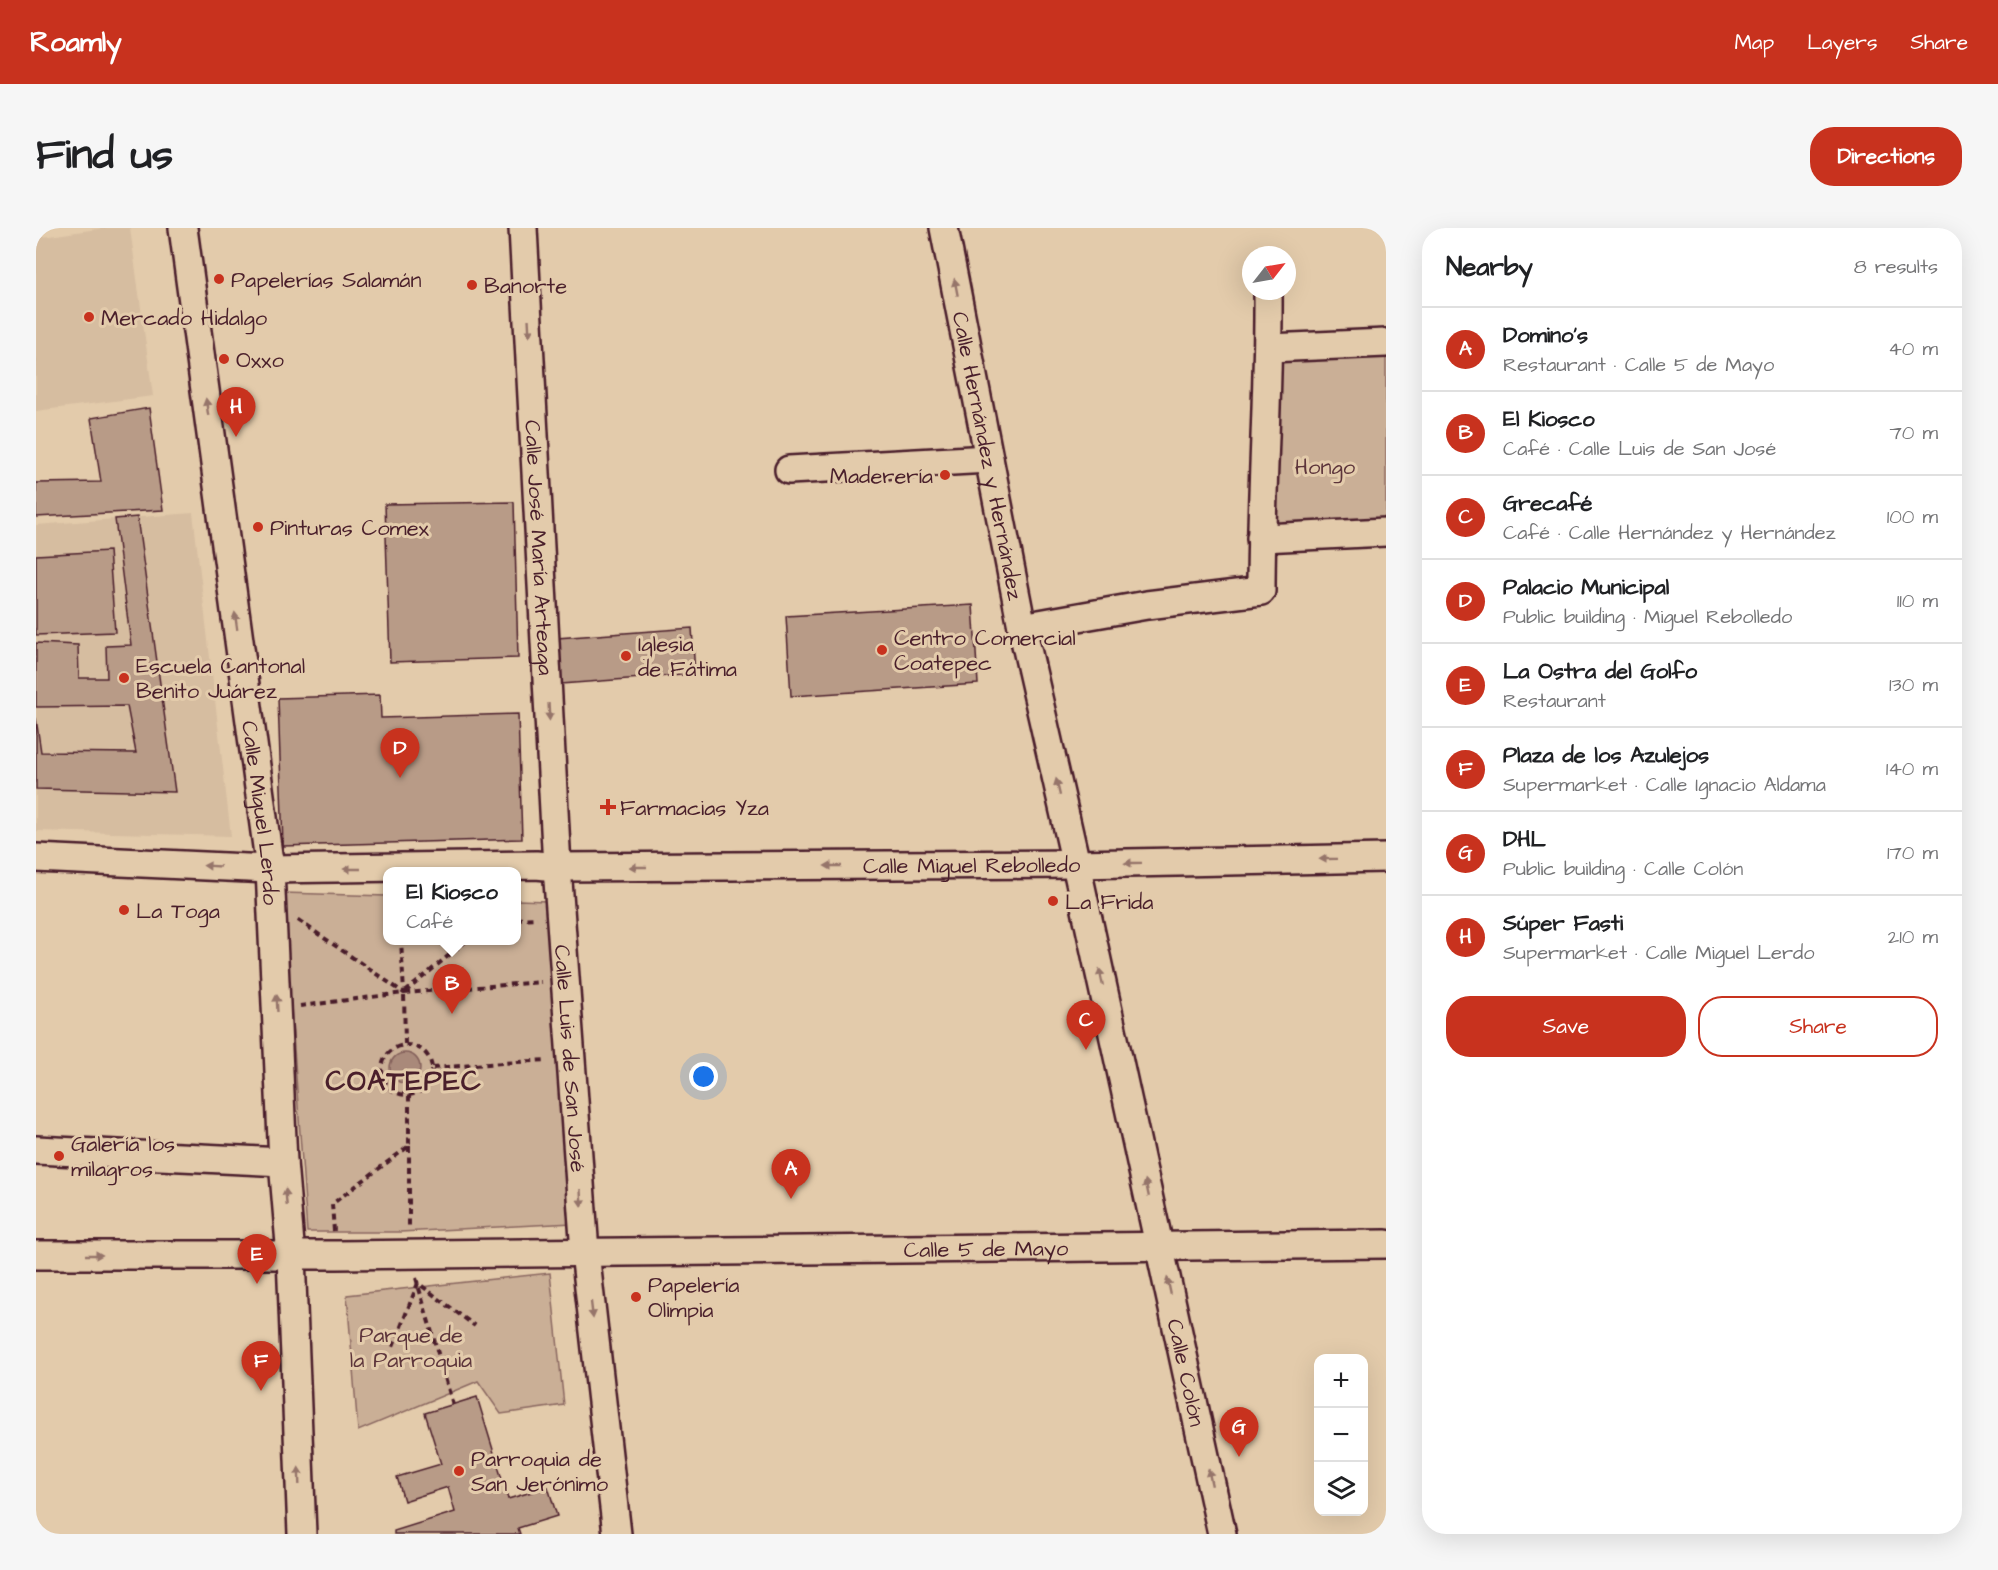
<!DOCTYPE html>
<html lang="en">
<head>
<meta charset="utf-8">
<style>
  :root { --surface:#fff; --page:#f6f6f6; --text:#202124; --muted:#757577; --line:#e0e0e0; --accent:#c8321e }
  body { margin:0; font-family:"Architects Daughter",sans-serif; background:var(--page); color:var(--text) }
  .controls { position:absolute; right:18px; bottom:18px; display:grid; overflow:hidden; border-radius:12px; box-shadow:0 6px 24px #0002 }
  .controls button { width:54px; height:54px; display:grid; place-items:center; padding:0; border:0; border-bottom:2px solid var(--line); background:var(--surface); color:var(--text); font:30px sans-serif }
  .compass { position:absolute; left:1206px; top:18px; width:54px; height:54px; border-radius:50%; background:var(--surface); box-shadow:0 6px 24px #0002; rotate:59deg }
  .you { position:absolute; left:668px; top:849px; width:21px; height:21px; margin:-15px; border:4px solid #fff; border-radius:50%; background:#1a73e8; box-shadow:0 0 0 9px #1a73e833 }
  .badge { display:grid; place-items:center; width:39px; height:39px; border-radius:50%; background:var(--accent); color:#fff; font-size:20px; font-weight:700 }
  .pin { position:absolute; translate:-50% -50px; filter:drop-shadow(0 2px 3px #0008) }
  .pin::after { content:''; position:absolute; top:32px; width:21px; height:18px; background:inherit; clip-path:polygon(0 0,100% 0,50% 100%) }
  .popup { position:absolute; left:347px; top:639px; width:138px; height:78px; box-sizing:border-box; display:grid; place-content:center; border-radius:12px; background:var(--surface); filter:drop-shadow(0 2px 4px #0005); font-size:20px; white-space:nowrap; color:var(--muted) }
  .popup b { font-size:22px; color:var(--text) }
  .popup::after { content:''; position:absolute; left:50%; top:100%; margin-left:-12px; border:12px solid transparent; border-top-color:var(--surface) }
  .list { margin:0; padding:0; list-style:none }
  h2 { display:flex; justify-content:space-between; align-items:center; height:78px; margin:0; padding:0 24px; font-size:26px }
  h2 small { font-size:20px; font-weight:400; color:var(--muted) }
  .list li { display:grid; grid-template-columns:39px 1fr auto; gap:18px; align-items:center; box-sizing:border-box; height:84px; padding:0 24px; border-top:2px solid var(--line) }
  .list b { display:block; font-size:22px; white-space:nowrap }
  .list p { margin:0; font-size:20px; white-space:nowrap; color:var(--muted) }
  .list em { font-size:20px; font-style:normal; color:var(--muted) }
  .actions { display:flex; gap:12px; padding:18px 24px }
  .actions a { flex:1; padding:14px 0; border:2px solid var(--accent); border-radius:24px; text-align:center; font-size:21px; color:var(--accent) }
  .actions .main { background:var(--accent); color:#fff }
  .icon { flex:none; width:33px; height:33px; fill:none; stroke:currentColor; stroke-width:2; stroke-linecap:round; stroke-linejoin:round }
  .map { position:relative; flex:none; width:1350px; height:1306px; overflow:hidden; border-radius:24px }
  header { display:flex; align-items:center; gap:36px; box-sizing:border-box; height:84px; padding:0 30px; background:var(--accent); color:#fff }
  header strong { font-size:28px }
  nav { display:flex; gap:33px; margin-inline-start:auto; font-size:21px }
  .intro { display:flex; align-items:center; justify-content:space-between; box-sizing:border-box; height:144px; padding:0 36px }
  h1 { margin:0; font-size:42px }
  .button { padding:15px 27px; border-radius:24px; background:var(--accent); color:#fff; font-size:21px; font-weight:700 }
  main { display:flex; gap:36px; padding:0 36px }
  aside { flex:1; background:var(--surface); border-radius:24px; box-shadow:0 6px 24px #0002 }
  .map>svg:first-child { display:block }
  .built { fill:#d6bda0 }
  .green { fill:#caaf96; stroke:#8a6760; stroke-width:1.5 }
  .water { fill:#a9897a; stroke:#835f5a; stroke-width:1.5 }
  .building { fill:#b89b87; stroke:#4a1f2b; stroke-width:1.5 }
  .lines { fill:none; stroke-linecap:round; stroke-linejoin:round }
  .minor-casing { stroke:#4a1f2b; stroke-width:32 }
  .path { stroke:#4a1f2b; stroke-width:4; stroke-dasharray:6 4.5; stroke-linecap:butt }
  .minor { stroke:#e3cbab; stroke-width:27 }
  .oneway { fill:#96756b }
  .poi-dot { fill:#c8321e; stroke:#e3cbab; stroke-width:2 }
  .labels { text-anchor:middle; stroke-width:6; stroke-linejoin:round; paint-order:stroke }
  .poi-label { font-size:22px; fill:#4a1f2b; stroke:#e3cbab; text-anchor:start }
  .street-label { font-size:22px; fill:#4a1f2b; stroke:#e3cbab }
  .park-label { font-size:22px; fill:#5d353b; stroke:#e3cbab }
  .district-label { font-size:28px; font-weight:bold; letter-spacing:1.5px; fill:#4a1f2b; stroke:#e3cbab }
</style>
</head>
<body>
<header>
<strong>Roamly</strong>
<nav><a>Map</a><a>Layers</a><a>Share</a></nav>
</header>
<div class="intro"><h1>Find us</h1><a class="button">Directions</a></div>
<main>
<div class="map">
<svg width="1350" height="1306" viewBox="0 0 1350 1306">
  <rect width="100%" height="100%" fill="#e3cbab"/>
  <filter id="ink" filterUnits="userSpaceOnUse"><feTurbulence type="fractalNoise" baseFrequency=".0167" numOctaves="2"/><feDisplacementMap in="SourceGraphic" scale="12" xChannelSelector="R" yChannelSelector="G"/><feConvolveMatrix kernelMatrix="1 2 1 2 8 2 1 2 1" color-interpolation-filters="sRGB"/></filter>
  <g filter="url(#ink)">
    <g class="built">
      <polygon points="68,0 94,0 117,168 0,183 0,10"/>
      <polygon points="157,285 195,608 0,603 0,297"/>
    </g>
    <g class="green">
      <polygon points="1350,115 1350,304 1225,310 1233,120"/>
      <polygon points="247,665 351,668 352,712 480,712 481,672 511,673 537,995 364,1004 271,1004"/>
      <polygon points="514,1045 528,1177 465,1186 442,1153 322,1203 311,1067"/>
    </g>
    <circle class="water" cx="369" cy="840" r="15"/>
    <g class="building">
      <polygon points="113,180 127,282 0,289 0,255 65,254 55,190"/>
      <polygon points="478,274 482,430 354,434 349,276"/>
      <polygon points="101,289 139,564 0,561 0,490 5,524 100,525 91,478 0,479 0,415 42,417 43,450 71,450 70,418 95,417 79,291"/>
      <polygon points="73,323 79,404 0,407 0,327"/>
      <polygon points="937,377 942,456 755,468 750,388"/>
      <polygon points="656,400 659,446 525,456 521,410"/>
      <polygon points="344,467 345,490 482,486 486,611 247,618 242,470"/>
      <polygon points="441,1169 472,1271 512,1259 521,1288 482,1300 484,1306 358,1306 358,1303 419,1284 412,1259 368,1273 361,1249 405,1236 389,1185"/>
    </g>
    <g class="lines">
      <g class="minor-casing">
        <g id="minor">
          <path id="s1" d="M 147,0 L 234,641 L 247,934 L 255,1028 L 266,1306"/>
          <path id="s2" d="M 487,0 L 521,639 L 549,1024 L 581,1306"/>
          <path id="s3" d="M 908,0 L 986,399 L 1040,636 L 1186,1306"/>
          <polyline points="1233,120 1350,115"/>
          <polyline points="753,242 953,231"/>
          <polyline points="1225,310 1350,304"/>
          <path d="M 986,399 L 1111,377 L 1225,363 C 1225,263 1233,163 1232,63"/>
          <path id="s4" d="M 0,630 L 234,641 L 500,637 L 521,639 L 1040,636 L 1350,630"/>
          <polyline points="0,922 247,934"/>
          <path id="s5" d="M 0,1027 L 301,1027 L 1350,1016"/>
        </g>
      </g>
      <g class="path">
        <polyline points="480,691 501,690"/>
        <polyline points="262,692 368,765 365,712"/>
        <polyline points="264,778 368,765 505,754"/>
        <polyline points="369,816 368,765 431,712"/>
        <circle cx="371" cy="842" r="25"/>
        <polyline points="397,840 510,832"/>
        <polyline points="373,918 373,1002"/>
        <polyline points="298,1003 296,976 373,918 373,867"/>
        <polyline points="380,1050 417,1177"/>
        <polyline points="357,1119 382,1055 439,1098"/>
      </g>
      <use href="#minor" class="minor"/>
    </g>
    <defs><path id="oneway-solid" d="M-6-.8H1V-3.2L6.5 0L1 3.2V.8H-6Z" transform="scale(1.5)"/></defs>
    <g class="oneway">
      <use href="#oneway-solid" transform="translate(920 59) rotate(-101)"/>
      <use href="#oneway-solid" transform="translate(493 100) rotate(87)"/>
      <use href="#oneway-solid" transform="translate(171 179) rotate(-98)"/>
      <use href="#oneway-solid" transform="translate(200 393) rotate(-98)"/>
      <use href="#oneway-solid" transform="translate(513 484) rotate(87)"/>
      <use href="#oneway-solid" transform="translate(1022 559) rotate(-103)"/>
      <use href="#oneway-solid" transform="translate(1292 631) rotate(179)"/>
      <use href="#oneway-solid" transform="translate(1097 635) rotate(179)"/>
      <use href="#oneway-solid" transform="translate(176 638) rotate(-177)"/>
      <use href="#oneway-solid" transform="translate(797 638) rotate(180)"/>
      <use href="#oneway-solid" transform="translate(602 639) rotate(180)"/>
      <use href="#oneway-solid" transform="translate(316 641) rotate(180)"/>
      <use href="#oneway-solid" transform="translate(1065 749) rotate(-102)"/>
      <use href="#oneway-solid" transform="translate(241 775) rotate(-93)"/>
      <use href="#oneway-solid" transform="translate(1111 960) rotate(-102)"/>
      <use href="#oneway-solid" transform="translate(250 969) rotate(-95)"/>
      <use href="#oneway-solid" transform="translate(545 970) rotate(86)"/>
      <use href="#oneway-solid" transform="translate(58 1027)"/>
      <use href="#oneway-solid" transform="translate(1133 1058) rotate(-102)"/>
      <use href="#oneway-solid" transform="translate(556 1082) rotate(83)"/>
      <use href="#oneway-solid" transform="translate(263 1248) rotate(-92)"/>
      <use href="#oneway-solid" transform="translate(1174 1249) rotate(-102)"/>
    </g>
  </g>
  <g class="poi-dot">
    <circle cx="183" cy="51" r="6"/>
    <circle cx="436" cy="57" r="6"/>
    <circle cx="53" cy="89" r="6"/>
    <circle cx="188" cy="131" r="6"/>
    <circle cx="909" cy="247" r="6"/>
    <circle cx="222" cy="299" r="6"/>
    <circle cx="846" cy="422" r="6"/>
    <circle cx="590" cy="428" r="6"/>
    <circle cx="88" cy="450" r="6"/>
    <path d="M569 570h6v6h6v6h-6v6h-6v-6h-6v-6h6z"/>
    <circle cx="1017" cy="673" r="6"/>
    <circle cx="88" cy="682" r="6"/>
    <circle cx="23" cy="928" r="6"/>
    <circle cx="600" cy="1069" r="6"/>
    <circle cx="423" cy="1243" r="6"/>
  </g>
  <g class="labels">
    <g class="poi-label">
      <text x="195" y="59">Papelerías Salamán</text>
      <text x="448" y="65">Banorte</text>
      <text x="65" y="97">Mercado Hidalgo</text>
      <text x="200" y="139">Oxxo</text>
      <text x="897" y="255" text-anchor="end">Maderería</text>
      <text x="234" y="307">Pinturas Comex</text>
      <text x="858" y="417">Centro Comercial<tspan x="858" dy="25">Coatepec</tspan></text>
      <text x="602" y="423">Iglesia<tspan x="602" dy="25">de Fátima</tspan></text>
      <text x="100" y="445">Escuela Cantonal<tspan x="100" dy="25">Benito Juárez</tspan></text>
      <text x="584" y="587">Farmacias Yza</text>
      <text x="1029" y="681">La Frida</text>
      <text x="100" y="690">La Toga</text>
      <text x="35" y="923">Galería los<tspan x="35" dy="25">milagros</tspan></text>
      <text x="612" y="1064">Papelería<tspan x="612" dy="25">Olimpia</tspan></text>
      <text x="435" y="1238">Parroquia de<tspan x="435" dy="25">San Jerónimo</tspan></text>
    </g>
    <g class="street-label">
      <text dy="8" stroke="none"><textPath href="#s3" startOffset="232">Calle Hernández y Hernández</textPath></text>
      <text dy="8" stroke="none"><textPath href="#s2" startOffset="320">Calle José María Arteaga</textPath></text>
      <text dy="8" stroke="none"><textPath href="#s1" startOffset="590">Calle Miguel Lerdo</textPath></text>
      <text dy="8" stroke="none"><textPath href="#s4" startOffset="936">Calle Miguel Rebolledo</textPath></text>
      <text dy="8" stroke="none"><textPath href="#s2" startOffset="832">Calle Luis de San José</textPath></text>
      <text dy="8" stroke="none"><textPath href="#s5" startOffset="950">Calle 5 de Mayo</textPath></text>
      <text dy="8" stroke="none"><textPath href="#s3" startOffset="1170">Calle Colón</textPath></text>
    </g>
    <g class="park-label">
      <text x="1289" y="246">Hongo</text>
      <text x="375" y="1114">Parque de<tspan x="375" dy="25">la Parroquia</tspan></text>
    </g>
    <g class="district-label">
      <text x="368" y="862">COATEPEC</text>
    </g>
  </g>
</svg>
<div class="controls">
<button>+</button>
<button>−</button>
<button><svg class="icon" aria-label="layers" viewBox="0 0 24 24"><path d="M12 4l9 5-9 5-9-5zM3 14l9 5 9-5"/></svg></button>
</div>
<svg class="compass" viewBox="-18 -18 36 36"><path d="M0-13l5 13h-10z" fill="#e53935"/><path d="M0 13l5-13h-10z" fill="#757577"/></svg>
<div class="you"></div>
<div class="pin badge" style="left:755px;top:971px">A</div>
<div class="pin badge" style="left:416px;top:786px">B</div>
<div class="popup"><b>El Kiosco</b>Café</div>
<div class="pin badge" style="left:1050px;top:822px">C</div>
<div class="pin badge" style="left:364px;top:550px">D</div>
<div class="pin badge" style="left:221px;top:1056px">E</div>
<div class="pin badge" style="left:225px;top:1163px">F</div>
<div class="pin badge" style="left:1203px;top:1229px">G</div>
<div class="pin badge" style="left:200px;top:209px">H</div>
</div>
<aside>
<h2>Nearby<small>8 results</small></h2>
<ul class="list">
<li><span class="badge">A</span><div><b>Domino's</b><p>Restaurant · Calle 5 de Mayo</p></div><em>40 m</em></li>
<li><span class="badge">B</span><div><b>El Kiosco</b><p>Café · Calle Luis de San José</p></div><em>70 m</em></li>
<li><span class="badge">C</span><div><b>Grecafé</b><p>Café · Calle Hernández y Hernández</p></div><em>100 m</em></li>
<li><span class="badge">D</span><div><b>Palacio Municipal</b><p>Public building · Miguel Rebolledo</p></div><em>110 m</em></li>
<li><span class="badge">E</span><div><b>La Ostra del Golfo</b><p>Restaurant</p></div><em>130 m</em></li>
<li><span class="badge">F</span><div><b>Plaza de los Azulejos</b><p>Supermarket · Calle Ignacio Aldama</p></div><em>140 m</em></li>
<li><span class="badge">G</span><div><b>DHL</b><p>Public building · Calle Colón</p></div><em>170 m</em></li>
<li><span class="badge">H</span><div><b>Súper Fasti</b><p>Supermarket · Calle Miguel Lerdo</p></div><em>210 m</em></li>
</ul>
<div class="actions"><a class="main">Save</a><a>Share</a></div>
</aside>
</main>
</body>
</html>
